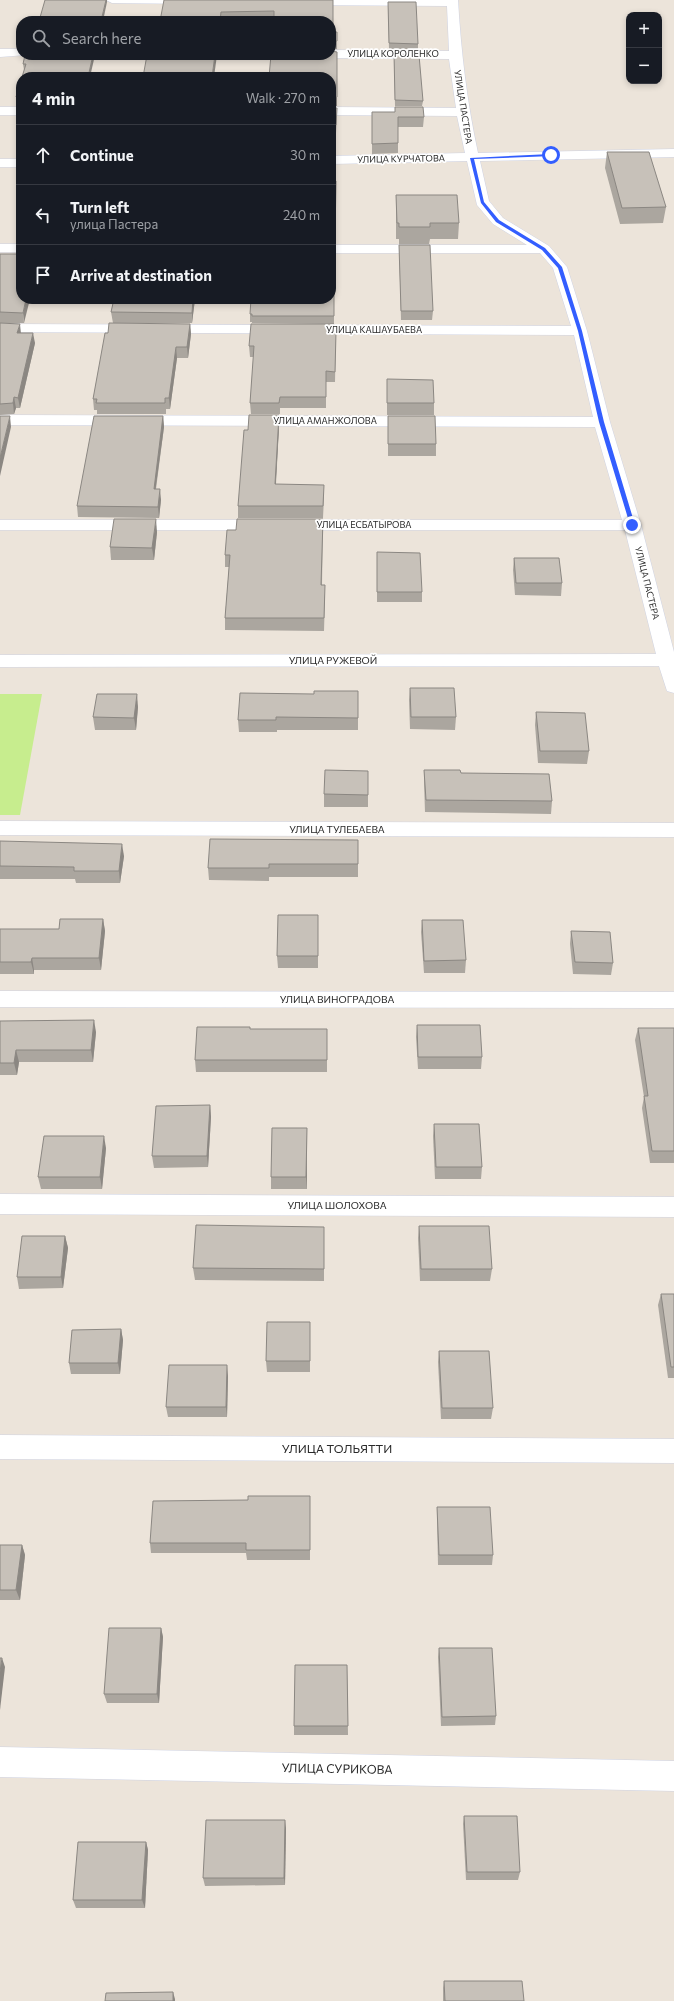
<!DOCTYPE html>
<html lang="en">
<head>
<meta charset="utf-8">
<style>
  :root { --surface:#171b24; --page:#20242c; --text:#f1f3f6; --muted:#9ea1a6; --line:#363941 }
  body { margin:0; font-family:Commissioner,sans-serif; background:var(--page); color:var(--text) }
  .controls { position:absolute; right:12px; top:12px; display:grid; overflow:hidden; border-radius:8px; box-shadow:0 2px 6px #0003 }
  .controls button { width:36px; height:36px; display:grid; place-items:center; padding:0; border:0; border-bottom:1px solid var(--line); background:var(--surface); color:var(--text); font:20px sans-serif }
  .stop { position:absolute; width:12px; height:12px; margin:-9px; border:3px solid #335eff; border-radius:50%; background:#fff }
  .stop.end { background:#335eff; border-color:#fff; box-shadow:0 1px 4px #0008 }
  .list { margin:0; padding:0; list-style:none }
  h2 { display:flex; justify-content:space-between; align-items:center; height:52px; margin:0; padding:0 16px; font-size:17px }
  h2 small { font-size:13px; font-weight:400; color:var(--muted) }
  .list li { display:grid; grid-template-columns:26px 1fr auto; gap:12px; align-items:center; box-sizing:border-box; height:60px; padding:0 16px; border-top:1px solid var(--line) }
  .list b { display:block; font-size:15px; white-space:nowrap }
  .list p { margin:0; font-size:13px; white-space:nowrap; color:var(--muted) }
  .list em { font-size:13px; font-style:normal; color:var(--muted) }
  .icon { flex:none; width:22px; height:22px; fill:none; stroke:currentColor; stroke-width:2; stroke-linecap:round; stroke-linejoin:round }
  .map { position:relative; flex:none; width:674px; height:2001px; overflow:hidden }
  .search { position:absolute; background:var(--surface); box-shadow:0 2px 6px #0003; left:16px; top:16px; width:320px; height:44px; display:flex; align-items:center; gap:10px; box-sizing:border-box; padding:0 14px; border-radius:16px; color:var(--muted); font-size:15px }
  .panel { position:absolute; background:var(--surface); box-shadow:0 2px 6px #0003; left:16px; top:72px; width:320px; height:232px; border-radius:16px }
  .map>svg:first-child { display:block }
  .pitch { fill:#c7ed8e }
  .lines { fill:none; stroke-linecap:round; stroke-linejoin:round }
  .minor-casing { stroke:#cfd3e3; stroke-width:1 }
  .minor { fill:#fff; fill-rule:evenodd }
  .wall { fill:#aba69f }
  .shaded-wall { fill:#8b8782 }
  .building { fill:#c7c1b9; stroke:#8b8782 }
  .route { fill:#335eff }
  .labels { text-anchor:middle; stroke-width:3.5; stroke-linejoin:round; paint-order:stroke }
  .far-street-label { font-size:9px; fill:#292929; stroke:#fff }
  .street-label { font-size:10px; fill:#292929; stroke:#fff }
  .near-street-label { font-size:12px; fill:#292929; stroke:#fff }
</style>
</head>
<body>
<div class="map">
<svg width="674" height="2001" viewBox="0 0 674 2001">
  <rect width="100%" height="100%" fill="#ece4da"/>
  <polygon class="pitch" points="0,694 42,694 20,815 0,815"/>
  <g class="lines">
    <g class="minor-casing">
      <g id="minor">
        <polygon points="106,0 199,0 200,1 194,4 112,3"/>
        <path d="M 299,0 L 458,0 C 461,52 467,102 478,153 L 674,149 L 674,157 L 480,161 L 489,201 L 503,218 L 549,246 L 567,267 L 587,331 L 610,422 L 641,525 L 674,652 L 674,693 L 667,691 L 659,666 L 0,667 L 0,655 L 656,654 L 625,530 L 0,530 L 0,520 L 622,520 L 595,427 L 0,425 L 0,415 L 593,417 L 574,335 L 0,332 L 0,324 L 571,326 L 553,268 L 540,253 L 331,253 L 331,245 L 527,245 L 493,224 L 477,205 L 467,161 L 331,164 L 331,156 L 465,153 L 457,116 L 331,115 L 331,107 L 456,108 L 449,59 L 331,58 L 326,55 L 331,55 L 331,50 L 449,51 L 447,6 L 303,5 L 299,4 L 297,2 Z"/>
        <polygon points="0,49 21,49 21,55 26,55 0,57"/>
        <rect x="0" y="107" width="21" height="8"/>
        <rect x="0" y="159" width="21" height="8"/>
        <rect x="0" y="244" width="21" height="8"/>
        <polygon points="0,821 674,823 674,837 0,835"/>
        <polygon points="0,991 674,992 674,1008 0,1007"/>
        <polygon points="0,1194 674,1197 674,1217 0,1214"/>
        <polygon points="0,1435 674,1439 674,1463 0,1459"/>
        <polygon points="0,1747 674,1761 674,1791 0,1777"/>
      </g>
    </g>
    <use href="#minor" class="minor"/>
  </g>
  <g class="wall">
    <polygon points="164,0 333,0 333,32 337,32 337,49 331,49 331,21 274,19 221,19"/>
    <polygon points="388,7 418,44 418,49 389,49"/>
    <polygon points="95,55 24,70 23,64"/>
    <polygon points="394,60 423,101 422,106 395,106"/>
    <polygon points="21,80 21,103 17,103 16,97"/>
    <polygon points="331,108 337,117 336,133 331,133"/>
    <polygon points="372,112 424,117 423,127 398,127 398,153 372,154"/>
    <polygon points="607,152 666,207 663,223 620,224 605,168"/>
    <polygon points="396,195 459,223 458,239 430,239 429,244 399,244 399,239 396,239"/>
    <polygon points="399,245 433,311 432,320 401,320"/>
    <polygon points="334,247 334,324 252,323 252,322 250,322 250,314"/>
    <polygon points="0,254 21,299 24,323 0,323"/>
    <polygon points="114,299 195,299 192,323 113,323 111,312"/>
    <polygon points="0,323 21,333 35,343 20,408 16,408 14,414 0,415"/>
    <polygon points="190,324 191,334 188,358 177,358 170,409 166,409 166,414 97,414 97,410 94,410 93,399 108,333"/>
    <polygon points="334,332 336,332 335,382 326,382 326,408 280,408 280,414 251,414 250,403 254,357 250,357 249,346"/>
    <polygon points="387,379 434,403 434,415 387,415"/>
    <polygon points="163,416 164,427 156,489 161,500 159,518 78,517 77,506"/>
    <polygon points="388,416 436,444 436,456 388,456"/>
    <polygon points="279,427 276,484 324,497 323,518 238,518 238,506"/>
    <polygon points="323,519 322,585 325,597 324,631 225,630 225,618 229,567 225,567 225,555 236,530"/>
    <polygon points="157,532 154,560 111,560 110,547"/>
    <polygon points="377,552 422,592 422,602 377,602"/>
    <polygon points="514,558 562,583 561,596 515,595 513,570"/>
    <polygon points="410,688 456,717 455,730 410,729 409,700"/>
    <polygon points="358,691 358,730 277,730 277,732 239,732 238,720 314,694"/>
    <polygon points="138,707 136,730 95,730 93,717"/>
    <polygon points="536,712 589,751 587,764 538,763 535,725"/>
    <polygon points="424,770 461,773 552,801 551,814 425,812 424,782"/>
    <polygon points="368,771 368,807 324,807 324,794"/>
    <polygon points="358,840 358,877 269,877 269,881 209,880 208,868"/>
    <polygon points="0,841 124,856 120,883 76,883 75,879 0,879"/>
    <polygon points="318,915 318,968 278,968 277,956"/>
    <polygon points="103,919 105,931 101,970 34,970 34,974 0,974 0,932 59,929"/>
    <polygon points="422,920 466,960 465,973 424,973 421,932"/>
    <polygon points="571,931 613,963 611,975 573,974 570,944"/>
    <polygon points="0,1021 96,1032 93,1062 19,1062 17,1075 0,1075"/>
    <polygon points="417,1025 482,1057 481,1069 418,1069 416,1037"/>
    <polygon points="638,1028 674,1028 674,1163 650,1163 642,1108 644,1097 635,1040"/>
    <polygon points="250,1029 327,1029 327,1072 196,1072 195,1060"/>
    <polygon points="210,1105 211,1117 208,1167 154,1168 152,1156"/>
    <polygon points="434,1124 482,1167 481,1179 435,1179 433,1136"/>
    <polygon points="307,1128 307,1189 271,1189 271,1177"/>
    <polygon points="106,1148 102,1189 41,1189 38,1177"/>
    <polygon points="419,1226 492,1269 490,1281 420,1281 418,1238"/>
    <polygon points="324,1227 324,1281 195,1280 193,1268"/>
    <polygon points="65,1236 68,1248 63,1288 19,1289 17,1277"/>
    <polygon points="661,1294 674,1294 674,1378 668,1378 658,1305"/>
    <polygon points="310,1322 310,1372 267,1372 266,1361"/>
    <polygon points="121,1329 123,1340 120,1374 71,1374 69,1363"/>
    <polygon points="439,1351 493,1408 491,1419 441,1419 438,1362"/>
    <polygon points="228,1376 227,1417 168,1417 166,1407"/>
    <polygon points="310,1496 310,1560 247,1560 246,1553 151,1553 150,1543 248,1500"/>
    <polygon points="437,1507 493,1555 492,1565 438,1565 437,1518"/>
    <polygon points="0,1545 22,1545 25,1555 20,1600 0,1600"/>
    <polygon points="161,1628 163,1637 159,1703 107,1703 104,1694"/>
    <polygon points="439,1648 496,1716 495,1725 441,1726 438,1657"/>
    <polygon points="347,1665 348,1735 294,1735 294,1726"/>
    <polygon points="464,1816 520,1872 518,1880 466,1880 463,1824"/>
    <polygon points="286,1828 285,1885 205,1886 203,1878"/>
    <polygon points="146,1842 148,1850 145,1908 76,1908 73,1900"/>
    <polygon points="444,1981 524,2001 443,2001 443,1988"/>
  </g>
  <g class="shaded-wall">
    <polygon points="106,0 107,0 107,2 103,21 101,21"/>
    <polygon points="93,55 95,55 90,77 88,77"/>
    <polygon points="215,55 217,55 214,77 212,77"/>
    <polygon points="337,97 337,106 331,107 331,99"/>
    <polygon points="336,181 335,244 331,245 331,237"/>
    <polygon points="26,299 30,299 24,323 23,313"/>
    <polygon points="193,299 195,299 192,323 192,313"/>
    <polygon points="20,324 21,334 17,333"/>
    <polygon points="190,324 191,334 188,358 187,347"/>
    <polygon points="33,333 35,343 20,408 18,398"/>
    <polygon points="176,347 177,358 170,409 169,398"/>
    <polygon points="14,397 16,408 14,414 13,403"/>
    <polygon points="279,415 279,427 275,497 275,484"/>
    <polygon points="10,416 11,427 0,476 0,458"/>
    <polygon points="163,416 164,427 154,500 154,489"/>
    <polygon points="160,489 161,500 159,518 158,507"/>
    <polygon points="156,519 157,532 154,560 152,548"/>
    <polygon points="137,694 138,707 136,730 134,718"/>
    <polygon points="122,844 124,856 120,883 119,871"/>
    <polygon points="103,919 105,931 101,970 99,958"/>
    <polygon points="32,958 34,970 34,974 31,962"/>
    <polygon points="94,1020 96,1032 93,1062 91,1050"/>
    <polygon points="16,1050 19,1062 17,1075 14,1063"/>
    <polygon points="210,1105 211,1117 208,1167 207,1156"/>
    <polygon points="307,1128 307,1189 306,1177"/>
    <polygon points="104,1136 106,1148 102,1189 100,1177"/>
    <polygon points="65,1236 68,1248 63,1288 61,1277"/>
    <polygon points="121,1329 123,1340 120,1374 118,1363"/>
    <polygon points="227,1365 228,1376 227,1417 226,1407"/>
    <polygon points="22,1545 25,1555 20,1600 16,1590"/>
    <polygon points="161,1628 163,1637 159,1703 157,1694"/>
    <polygon points="2,1658 5,1667 0,1710 0,1672"/>
    <polygon points="285,1820 286,1828 285,1885 284,1878"/>
    <polygon points="146,1842 148,1850 145,1908 142,1900"/>
    <polygon points="173,1992 175,1999 175,2001 173,2001"/>
  </g>
  <g class="building">
    <polygon points="45,0 106,0 101,21 39,21"/>
    <polygon points="164,0 333,0 333,32 337,32 337,41 331,41 331,21 274,21 274,11 221,12 220,21 160,21"/>
    <polygon points="388,2 416,2 418,44 389,43"/>
    <polygon points="331,51 337,52 337,97 331,99 331,77 269,77 271,55 331,55"/>
    <polygon points="394,54 419,55 423,101 395,100"/>
    <polygon points="25,55 93,55 88,77 22,77 26,64 23,64"/>
    <polygon points="147,55 215,55 212,77 143,77"/>
    <polygon points="21,80 21,97 16,97"/>
    <polygon points="395,107 423,107 424,117 398,117 398,143 372,144 372,112 395,112"/>
    <polygon points="331,108 337,108 336,125 331,125"/>
    <polygon points="607,152 649,152 666,207 622,208"/>
    <polygon points="331,180 336,181 335,236 331,237"/>
    <polygon points="396,195 457,195 459,223 430,223 430,227 399,227 399,223 397,223"/>
    <polygon points="399,245 430,245 433,311 401,311"/>
    <polygon points="331,246 334,247 334,316 252,316 252,314 250,314 251,299 331,299"/>
    <polygon points="0,254 21,254 21,299 26,299 23,313 0,312"/>
    <polygon points="114,299 193,299 192,313 111,312"/>
    <polygon points="0,323 20,324 17,333 33,333 18,398 14,397 13,403 0,404"/>
    <polygon points="109,323 190,324 187,347 176,347 169,398 165,398 165,403 96,403 97,399 93,399 105,333 108,333"/>
    <polygon points="251,324 334,324 333,332 336,332 335,372 326,371 326,397 280,397 279,403 250,403 254,346 249,346"/>
    <polygon points="387,379 433,380 434,403 387,403"/>
    <polygon points="249,415 279,415 275,484 324,485 323,506 238,506 244,430 248,430"/>
    <polygon points="0,416 10,416 0,458"/>
    <polygon points="94,416 163,416 154,489 160,489 158,507 77,506"/>
    <polygon points="388,416 435,416 436,444 388,444"/>
    <polygon points="114,519 156,519 152,548 110,547"/>
    <polygon points="237,519 323,519 321,585 325,585 324,618 225,618 230,555 225,555 227,530 236,530"/>
    <polygon points="377,552 420,553 422,592 377,592"/>
    <polygon points="514,558 559,558 562,583 516,583"/>
    <polygon points="410,688 454,688 456,717 411,717"/>
    <polygon points="314,691 358,691 358,718 276,717 276,720 238,720 240,693 314,694"/>
    <polygon points="97,694 137,694 134,718 93,717"/>
    <polygon points="536,712 585,713 589,751 540,751"/>
    <polygon points="325,770 368,771 368,795 324,794"/>
    <polygon points="424,770 460,770 461,773 549,774 552,801 426,800"/>
    <polygon points="210,839 358,840 358,864 269,864 269,868 208,868"/>
    <polygon points="0,841 122,844 119,871 74,871 74,867 0,866"/>
    <polygon points="278,915 318,915 318,956 277,956"/>
    <polygon points="60,919 103,919 99,958 32,958 31,962 0,962 0,929 59,929"/>
    <polygon points="422,920 463,920 466,960 424,961"/>
    <polygon points="571,931 610,932 613,963 575,962"/>
    <polygon points="94,1020 91,1050 16,1050 14,1063 0,1063 0,1021"/>
    <polygon points="417,1025 480,1025 482,1057 418,1057"/>
    <polygon points="197,1027 250,1027 250,1029 327,1029 327,1060 195,1060"/>
    <polygon points="638,1028 674,1028 674,1151 652,1151 644,1096 648,1096"/>
    <polygon points="210,1105 207,1156 152,1156 156,1106"/>
    <polygon points="434,1124 479,1124 482,1167 436,1167"/>
    <polygon points="272,1128 307,1128 306,1177 271,1177"/>
    <polygon points="44,1136 104,1136 100,1177 38,1177"/>
    <polygon points="196,1225 324,1227 324,1269 193,1268"/>
    <polygon points="419,1226 489,1226 492,1269 421,1269"/>
    <polygon points="22,1236 65,1236 61,1277 17,1277"/>
    <polygon points="661,1294 674,1294 674,1367 671,1367"/>
    <polygon points="267,1322 310,1322 310,1361 266,1361"/>
    <polygon points="121,1329 118,1363 69,1363 72,1330"/>
    <polygon points="439,1351 489,1351 493,1408 442,1408"/>
    <polygon points="169,1365 227,1365 226,1407 166,1407"/>
    <polygon points="248,1496 310,1496 310,1550 246,1550 246,1543 150,1543 153,1501 248,1500"/>
    <polygon points="437,1507 490,1507 493,1555 439,1555"/>
    <polygon points="0,1545 22,1545 16,1590 0,1590"/>
    <polygon points="109,1628 161,1628 157,1694 104,1694"/>
    <polygon points="439,1648 492,1648 496,1716 442,1717"/>
    <polygon points="0,1658 2,1658 0,1672"/>
    <polygon points="295,1665 347,1665 348,1726 294,1726"/>
    <polygon points="464,1816 517,1816 520,1872 467,1872"/>
    <polygon points="206,1820 285,1820 284,1878 203,1878"/>
    <polygon points="78,1842 146,1842 142,1900 73,1900"/>
    <polygon points="444,1981 522,1981 524,2001 445,2001"/>
    <polygon points="173,1992 173,2001 105,2001 106,1993"/>
  </g>
  <polygon class="route" points="551,154 553,156 474,159 484,202 499,220 545,248 562,267 582,331 604,422 635,525 632,527 630,525 599,422 578,331 558,268 542,250 496,222 481,203 470,158"/>
  <g class="labels">
    <g class="far-street-label">
      <text x="393" y="57">УЛИЦА КОРОЛЕНКО</text>
      <text transform="translate(463 107) rotate(81)" y="3">УЛИЦА ПАСТЕРА</text>
      <text transform="translate(401 159) rotate(-1)" y="3">УЛИЦА КУРЧАТОВА</text>
      <text x="374" y="333">УЛИЦА КАШАУБАЕВА</text>
      <text x="325" y="424">УЛИЦА АМАНЖОЛОВА</text>
      <text x="364" y="528">УЛИЦА ЕСБАТЫРОВА</text>
      <text transform="translate(647 583) rotate(76)" y="3">УЛИЦА ПАСТЕРА</text>
    </g>
    <g class="street-label">
      <text x="333" y="664">УЛИЦА РУЖЕВОЙ</text>
      <text x="337" y="833">УЛИЦА ТУЛЕБАЕВА</text>
      <text x="337" y="1003">УЛИЦА ВИНОГРАДОВА</text>
      <text x="337" y="1209">УЛИЦА ШОЛОХОВА</text>
    </g>
    <g class="near-street-label">
      <text x="337" y="1453">УЛИЦА ТОЛЬЯТТИ</text>
      <text transform="translate(337 1769) rotate(1)" y="4">УЛИЦА СУРИКОВА</text>
    </g>
  </g>
</svg>
<div class="controls">
<button>+</button>
<button>−</button>
</div>
<div class="stop" style="left:551px;top:155px"></div>
<div class="stop end" style="left:632px;top:525px"></div>
<div class="search"><svg class="icon" aria-label="search" viewBox="0 0 24 24"><circle cx="10" cy="10" r="6"/><path d="M15 15l6 6"/></svg>Search here</div>
<section class="panel">
<h2>4 min<small>Walk · 270 m</small></h2>
<ul class="list">
<li><svg class="icon" aria-label="ahead" viewBox="0 0 24 24"><path d="M12 20V5M6 11l6-6 6 6"/></svg><div><b>Continue</b></div><em>30 m</em></li>
<li><svg class="icon" aria-label="left" viewBox="0 0 24 24"><path d="M17 20v-9H6M10 6l-5 5 5 5"/></svg><div><b>Turn left</b><p>улица Пастера</p></div><em>240 m</em></li>
<li><svg class="icon" aria-label="arrive" viewBox="0 0 24 24"><path d="M6 21V4h12l-3 4 3 4H6"/></svg><div><b>Arrive at destination</b></div></li>
</ul>
</section>
</div>
</body>
</html>
